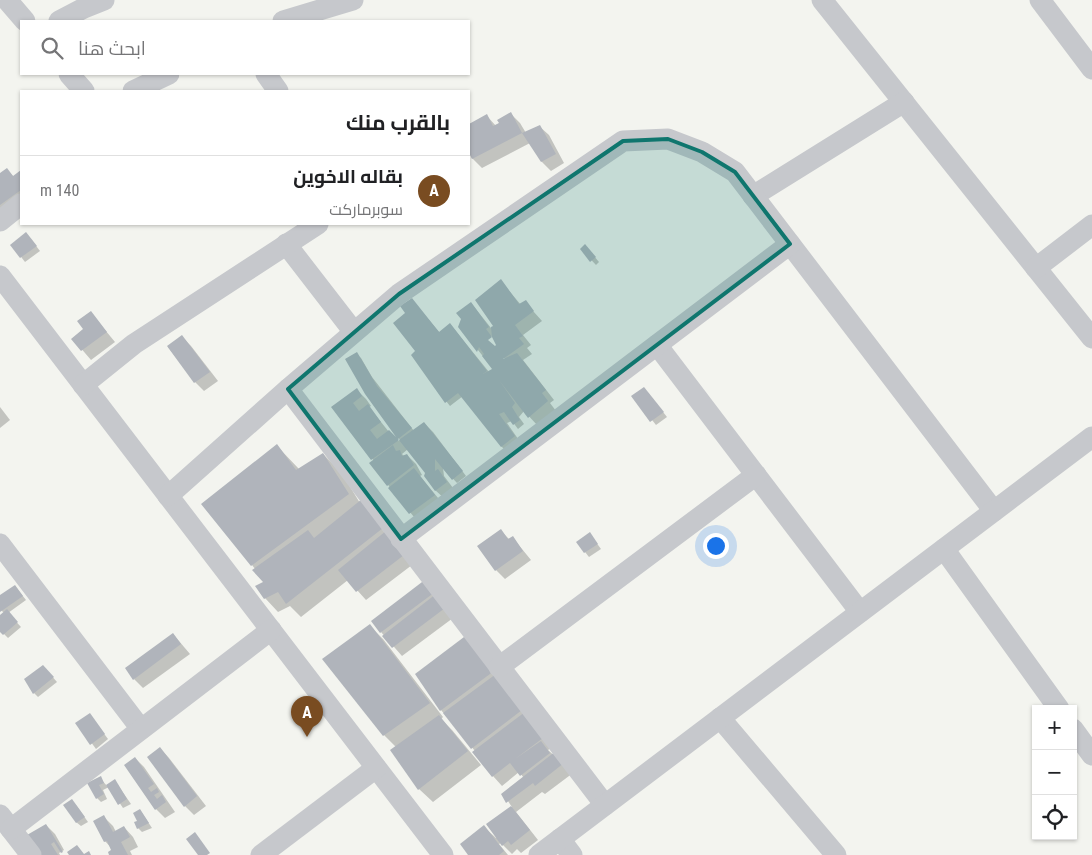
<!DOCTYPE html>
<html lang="ar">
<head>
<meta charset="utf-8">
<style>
  :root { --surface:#fff; --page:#f6f6f6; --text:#202124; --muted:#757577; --line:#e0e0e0; --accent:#794c21 }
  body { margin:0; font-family:"Roboto Condensed",Cairo,sans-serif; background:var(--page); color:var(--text); direction:rtl }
  .controls { position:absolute; right:15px; bottom:15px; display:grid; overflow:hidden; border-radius:0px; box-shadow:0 1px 4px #0004 }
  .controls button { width:45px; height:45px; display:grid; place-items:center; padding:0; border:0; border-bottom:1px solid var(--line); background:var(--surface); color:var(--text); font:25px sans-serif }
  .you { position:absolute; left:715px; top:545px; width:18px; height:18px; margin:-12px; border:4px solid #fff; border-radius:50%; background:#1a73e8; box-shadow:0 0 0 8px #1a73e833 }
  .badge { display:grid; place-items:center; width:32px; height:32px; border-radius:50%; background:var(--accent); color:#fff; font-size:16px; font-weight:700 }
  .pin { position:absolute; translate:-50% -41px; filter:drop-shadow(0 1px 2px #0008) }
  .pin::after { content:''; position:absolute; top:26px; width:18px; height:15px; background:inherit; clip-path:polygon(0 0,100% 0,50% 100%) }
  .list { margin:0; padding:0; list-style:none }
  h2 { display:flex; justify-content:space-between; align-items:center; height:65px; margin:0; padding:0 20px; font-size:21px }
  h2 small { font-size:16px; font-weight:400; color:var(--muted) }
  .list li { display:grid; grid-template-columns:32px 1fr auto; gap:15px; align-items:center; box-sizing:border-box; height:70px; padding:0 20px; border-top:1px solid var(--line) }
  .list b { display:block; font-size:19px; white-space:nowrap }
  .list p { margin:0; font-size:16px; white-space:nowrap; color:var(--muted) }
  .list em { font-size:16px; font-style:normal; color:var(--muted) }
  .icon { flex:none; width:28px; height:28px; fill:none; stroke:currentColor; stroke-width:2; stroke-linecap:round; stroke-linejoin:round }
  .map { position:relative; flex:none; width:1092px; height:855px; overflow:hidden; direction:ltr }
  .search { position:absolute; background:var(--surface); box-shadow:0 1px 4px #0004; left:20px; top:20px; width:450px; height:55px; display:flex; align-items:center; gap:12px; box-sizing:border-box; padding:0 18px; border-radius:0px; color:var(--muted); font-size:19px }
  .panel { position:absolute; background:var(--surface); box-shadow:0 1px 4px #0004; left:20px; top:90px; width:450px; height:135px; border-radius:0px; direction:rtl }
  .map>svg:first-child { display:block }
  .shadow { fill:#0003; fill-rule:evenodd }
  .building { fill:#b0b4bb }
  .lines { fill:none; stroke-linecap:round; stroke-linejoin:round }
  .minor { stroke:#c6c8cc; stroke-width:21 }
  .marked { fill:#0f766e; fill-opacity:0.2; stroke:#0f766e; stroke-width:4; stroke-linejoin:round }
</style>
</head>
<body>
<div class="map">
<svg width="1092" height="855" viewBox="0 0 1092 855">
  <rect width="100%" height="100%" fill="#f3f4ef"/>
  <g class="shadow">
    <polygon points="511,114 520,123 526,133 539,126 549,135 564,163 551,171 542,162 530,143 482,168 473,159 469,150 469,125 487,116 496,126"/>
    <polygon points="7,170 14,177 21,171 21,197 0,212 0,175"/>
    <polygon points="30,238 40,251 25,262 12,245"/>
    <polygon points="581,249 589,250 599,262 596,265"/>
    <path d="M 501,281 L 521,305 L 525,302 L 542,321 L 523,335 L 531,345 L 527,348 L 532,354 L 523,360 L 554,400 L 550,403 L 556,411 L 538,426 L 524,411 L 519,417 L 524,424 L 518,429 L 512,421 L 507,423 L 523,446 L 510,455 L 501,446 L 463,396 L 450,406 L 431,382 L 417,351 L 407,313 L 412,300 L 440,333 L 450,324 L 489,372 L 493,369 L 459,326 L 471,303 L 491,328 L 495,326 ZM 493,335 L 498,345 L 495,347 L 486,340 ZM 496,349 L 504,358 L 512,365 L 502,362 Z"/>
    <polygon points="91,313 115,342 91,360 73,339 85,329"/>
    <polygon points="182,337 191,346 218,381 204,391 195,382 168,347"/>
    <polygon points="356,354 361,358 372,377 414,431 424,423 433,432 466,476 457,483 443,468 444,476 456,492 445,499 435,490 427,473 408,449 402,454 404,456 407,455 416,464 422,475 420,476 443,504 419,523 390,488 374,461 333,407 357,390 366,399 371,406 369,407 389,432 398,441 400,440 366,394"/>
    <polygon points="648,393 667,417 656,425 633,396"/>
    <polygon points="0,407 10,420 0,428"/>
    <polygon points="277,446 299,469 323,454 341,472 360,503 412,565 366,600 348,580 301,617 290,606 278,612 265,598 265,582 252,565"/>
    <polygon points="501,531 510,540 513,538 531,560 505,579 496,570"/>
    <polygon points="590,534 601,549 589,557 585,552"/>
    <polygon points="426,581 453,618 402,656 381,632"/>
    <polygon points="15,586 26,600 8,613 21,627 8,638 0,630 0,616 4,613 0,609 0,597"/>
    <polygon points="370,626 383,639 443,717 441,719 452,730 481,765 433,802 419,789 396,747 384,735"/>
    <polygon points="173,634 190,654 143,688 134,679"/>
    <polygon points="467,636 551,748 548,750 573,773 545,794 542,792 516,812 538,840 521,853 517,849 512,854 501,843 499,844 508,855 469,855 484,827 496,838 497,837 487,825 512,807 503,794 524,778 519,772 502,786 493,776 475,751 441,710"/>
    <polygon points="43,666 57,682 38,697 34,693"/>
    <polygon points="90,715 108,739 96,749 77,723"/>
    <polygon points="160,748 169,758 206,806 194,815 185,806"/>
    <polygon points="135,758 144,767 175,812 165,818 156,809"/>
    <polygon points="100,778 107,786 115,781 131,804 123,808 109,787 103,790 107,799 101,802 97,798"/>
    <polygon points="76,805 88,822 81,826 76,822"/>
    <polygon points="140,810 152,828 142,832 138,828"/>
    <polygon points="104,817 113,826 116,832 124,827 133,837 138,847 130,851 132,855 110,855 113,850 105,841"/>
    <polygon points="46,825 55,834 64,850 59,853 60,855 37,855"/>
  </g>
  <g class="building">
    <polygon points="511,112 522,133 472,159 469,153 469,124 487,114 493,126 499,123 497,120"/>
    <polygon points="540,125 556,154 541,162 522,133"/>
    <polygon points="7,168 13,176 21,170 21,190 0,205 0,173"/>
    <polygon points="26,232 37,246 20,258 10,245"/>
    <polygon points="585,244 596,257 590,262 580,249"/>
    <polygon points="501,279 519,304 526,300 534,311 515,325 523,336 519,338 524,344 503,359 517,353 546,390 542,393 548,401 528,418 499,380 515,403 512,407 520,420 513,425 504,412 499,414 515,436 501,447 458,393 445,403 411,355 415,351 393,323 405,313 400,306 412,298 439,332 450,323 487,371 483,374 492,369 482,356 484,354 479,347 477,352 458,327 461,319 456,313 471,302 489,327 486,329 492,337 488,340 495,346 496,345 492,337 491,327 493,326 475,300"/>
    <polygon points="91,311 107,332 81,351 71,339 83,329 77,321"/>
    <polygon points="182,335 210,372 194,383 167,346"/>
    <polygon points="357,352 377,386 412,428 398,439 399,440 371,460 331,407 357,388 362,396 353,403 359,411 368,404 381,422 370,430 377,439 389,430 396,437 365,394 345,359"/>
    <polygon points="644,387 664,412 650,422 631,396"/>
    <polygon points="424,422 463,471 452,480 435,459 435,471 438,469 447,482 435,491 424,476 425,473 399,440"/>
    <polygon points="277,444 296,470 323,453 349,494 251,566 201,504"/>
    <polygon points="393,445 396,451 400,450 402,456 407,454 414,465 387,486 369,463"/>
    <polygon points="414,468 435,495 409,514 388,488"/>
    <polygon points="362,499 383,528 286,604 278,592 264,599 255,586 263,582 252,570 308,530 314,538"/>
    <polygon points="501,529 508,539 513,536 523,551 495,571 477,546"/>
    <polygon points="386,531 404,555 356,592 338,570"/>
    <polygon points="590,532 598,544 584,553 576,542"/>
    <polygon points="426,579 435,592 380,633 371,621"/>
    <polygon points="15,585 23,596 0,612 0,595"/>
    <polygon points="436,594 445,608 392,648 382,636"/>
    <polygon points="7,609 18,622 3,635 0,632 0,615"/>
    <polygon points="370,624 430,703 383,736 322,659"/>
    <polygon points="173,633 181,644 133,680 125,668"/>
    <polygon points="468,634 494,671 440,711 415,674"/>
    <polygon points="43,665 54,677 33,694 24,679"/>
    <polygon points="496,674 522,710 471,749 443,713"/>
    <polygon points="525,712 543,738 515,759 541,741 550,753 520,776 510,763 492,777 472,752"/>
    <polygon points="90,713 105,734 90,745 75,723"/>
    <polygon points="439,715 468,751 418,790 390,750"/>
    <polygon points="160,747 197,796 184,807 147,757"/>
    <polygon points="556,751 564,763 535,786 533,783 506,803 501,794"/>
    <polygon points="135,757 154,784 148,788 151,792 157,788 159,792 154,795 157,799 162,795 166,802 155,810 124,765"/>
    <polygon points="101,776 104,783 99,785 104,794 96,799 87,783"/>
    <polygon points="115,779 127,799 118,805 106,785"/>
    <polygon points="72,799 85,817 76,823 63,805"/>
    <polygon points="511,806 530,830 511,845 508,841 502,846 486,824"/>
    <polygon points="140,809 149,823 137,829 134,822 137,821 133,813"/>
    <polygon points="104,815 113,832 124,826 130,837 121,842 128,855 109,855 108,852 111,850 107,841 104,842 93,821"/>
    <polygon points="46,824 63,852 61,853 54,842 51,844 58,855 36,855 27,835"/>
    <polygon points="484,825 504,851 499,855 468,855 460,844"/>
    <polygon points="195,832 210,853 207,855 198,855 186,839"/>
    <polygon points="77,845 84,854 89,851 91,855 69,855 67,852"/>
  </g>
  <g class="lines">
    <g class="minor">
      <polyline points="7,0 25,21"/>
      <polyline points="822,0 1092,338"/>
      <polyline points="1040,0 1092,69"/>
      <polyline points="59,21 84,8 104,0"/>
      <polyline points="283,21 353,0"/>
      <polyline points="69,74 84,91"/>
      <polyline points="266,74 278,91"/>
      <polyline points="133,91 169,74"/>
      <polyline points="753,196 904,102"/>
      <polyline points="0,221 21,204"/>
      <polyline points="286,244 354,332"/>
      <polyline points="1036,268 1092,225"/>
      <polyline points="0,276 443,855"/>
      <polyline points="657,345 860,612"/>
      <polyline points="83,385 134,344 318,224"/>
      <polyline points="288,389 605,805"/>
      <polyline points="168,496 288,389 399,294 623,141 668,139 702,152 735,172 994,511"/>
      <polyline points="401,539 790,244"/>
      <polyline points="0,544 141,729"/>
      <polyline points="944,549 1059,709"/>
      <polyline points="499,667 756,475"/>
      <polyline points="720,718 836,855"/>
      <polyline points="1073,729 1092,755"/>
      <polyline points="0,815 31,855"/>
      <polyline points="11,829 271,630"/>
      <polyline points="560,839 572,855"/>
      <polyline points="261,855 376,768"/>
      <polyline points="539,855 1092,437"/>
    </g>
  </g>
  <path class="marked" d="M 668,139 L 702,152 L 735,172 L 790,244 L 401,539 L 288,389 L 399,294 L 623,141 Z"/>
</svg>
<div class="controls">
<button>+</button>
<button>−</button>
<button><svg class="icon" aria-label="locate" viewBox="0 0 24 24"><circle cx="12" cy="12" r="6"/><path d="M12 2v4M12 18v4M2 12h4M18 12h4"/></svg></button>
</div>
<div class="you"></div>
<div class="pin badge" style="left:307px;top:737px">A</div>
<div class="search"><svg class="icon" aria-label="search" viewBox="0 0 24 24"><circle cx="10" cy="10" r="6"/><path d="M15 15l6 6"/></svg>ابحث هنا</div>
<section class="panel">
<h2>بالقرب منك<small></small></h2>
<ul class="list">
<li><span class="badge">A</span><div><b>بقاله الاخوين</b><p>سوبرماركت</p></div><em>140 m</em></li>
</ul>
</section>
</div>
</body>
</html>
